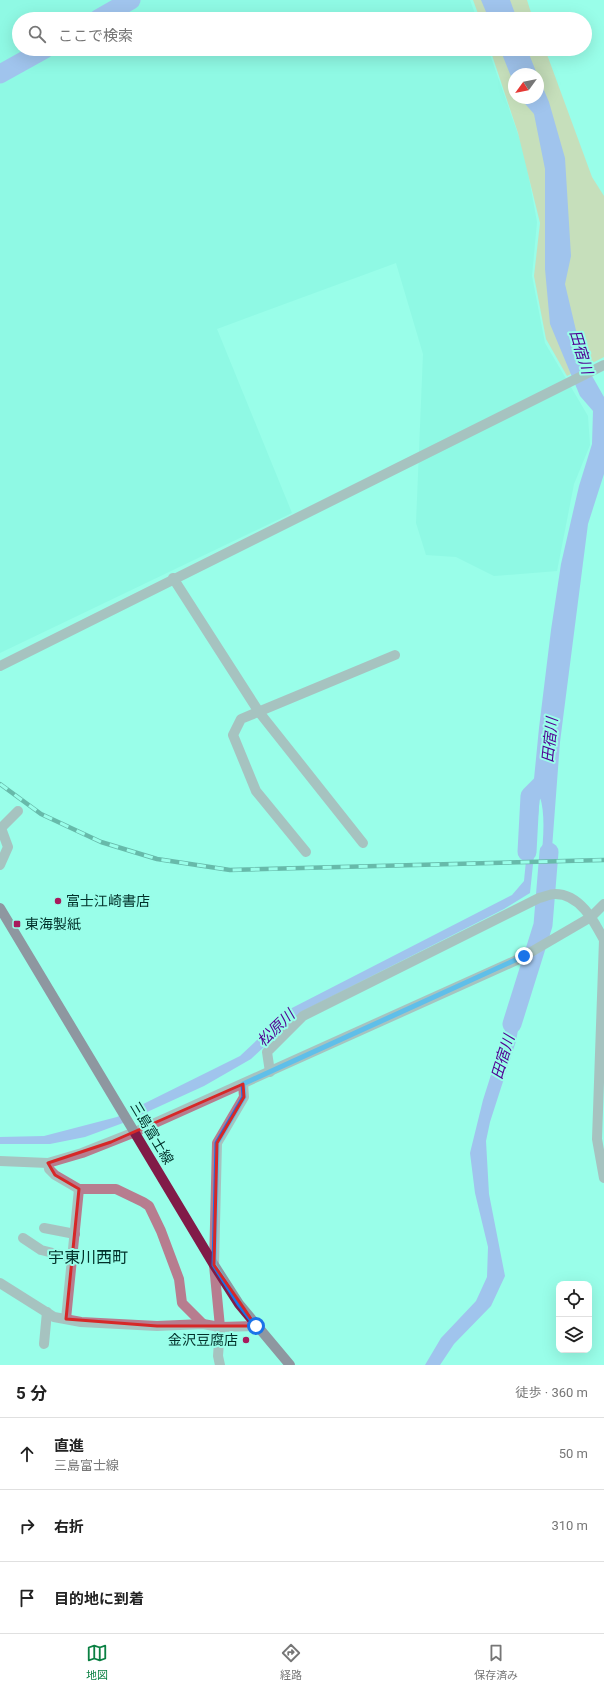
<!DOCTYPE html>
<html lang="ja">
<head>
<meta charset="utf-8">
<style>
  :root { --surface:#fff; --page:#f6f6f6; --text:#222; --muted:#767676; --line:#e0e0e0; --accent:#0b8043 }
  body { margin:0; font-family:Roboto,"Noto Sans JP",sans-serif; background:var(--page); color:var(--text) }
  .controls { position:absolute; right:12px; bottom:12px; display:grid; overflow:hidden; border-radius:8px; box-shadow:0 4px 16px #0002 }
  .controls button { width:36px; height:36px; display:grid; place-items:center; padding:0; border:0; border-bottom:1px solid var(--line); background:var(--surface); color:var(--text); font:20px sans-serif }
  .compass { position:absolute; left:508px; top:68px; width:36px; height:36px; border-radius:50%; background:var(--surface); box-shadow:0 4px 16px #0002; rotate:237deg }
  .stop { position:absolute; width:12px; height:12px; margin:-9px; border:3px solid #1a73e8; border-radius:50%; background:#fff }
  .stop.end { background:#1a73e8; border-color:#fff; box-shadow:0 1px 4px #0008 }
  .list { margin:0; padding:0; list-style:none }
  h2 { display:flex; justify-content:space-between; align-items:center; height:52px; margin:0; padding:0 16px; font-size:17px }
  h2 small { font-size:13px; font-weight:400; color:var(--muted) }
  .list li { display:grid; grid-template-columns:26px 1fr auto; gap:12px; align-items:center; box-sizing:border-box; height:72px; padding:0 16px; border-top:1px solid var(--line) }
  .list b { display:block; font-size:15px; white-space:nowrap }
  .list p { margin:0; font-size:13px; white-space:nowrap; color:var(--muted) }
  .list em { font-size:13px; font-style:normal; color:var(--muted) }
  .icon { flex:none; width:22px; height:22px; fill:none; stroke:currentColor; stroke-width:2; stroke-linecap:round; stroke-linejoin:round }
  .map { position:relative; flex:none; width:604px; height:1365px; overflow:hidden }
  .search { position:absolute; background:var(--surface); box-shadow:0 4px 16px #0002; left:12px; right:12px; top:12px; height:44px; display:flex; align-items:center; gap:10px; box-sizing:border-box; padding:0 14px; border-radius:22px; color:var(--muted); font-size:15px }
  .sheet { height:268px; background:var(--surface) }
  nav { display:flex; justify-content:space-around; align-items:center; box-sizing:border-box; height:56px; border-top:1px solid var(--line); background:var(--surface); font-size:11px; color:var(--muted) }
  nav a { display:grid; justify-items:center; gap:2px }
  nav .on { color:var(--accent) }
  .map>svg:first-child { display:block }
  .built { fill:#83f4dd }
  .green { fill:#fdba84; fill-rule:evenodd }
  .water { fill:#a97ff1 }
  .pier { fill:#99fee9 }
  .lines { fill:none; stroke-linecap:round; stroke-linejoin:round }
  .river { stroke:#a97ff1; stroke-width:19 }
  .minor { stroke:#b77d8f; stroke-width:10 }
  .major { stroke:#811b48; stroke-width:10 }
  .rail-casing { stroke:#2b695e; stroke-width:4.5 }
  .rail { stroke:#99fee9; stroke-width:3; stroke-dasharray:9; stroke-linecap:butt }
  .route { stroke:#1a73e8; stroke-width:5 }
  .marked { fill:none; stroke:#d62828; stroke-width:3; stroke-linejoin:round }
  .poi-dot { fill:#a71a5c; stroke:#99fee9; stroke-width:1.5 }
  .labels { text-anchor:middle; stroke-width:4; stroke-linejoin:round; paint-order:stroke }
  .poi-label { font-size:14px; fill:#013029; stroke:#99fee9; text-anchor:start }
  .street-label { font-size:14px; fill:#013029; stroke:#99fee9 }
  .water-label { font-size:15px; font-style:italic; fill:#500093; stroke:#99fee9 }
  .quarter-label { font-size:16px; fill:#013029; stroke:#99fee9 }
</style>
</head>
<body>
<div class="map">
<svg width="604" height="1365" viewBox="0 0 604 1365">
  <rect width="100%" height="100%" fill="#99fee9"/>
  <polygon class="built" points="0,0 470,0 477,19 19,19 19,49 488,49 524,151 537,222 532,276 545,343 588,416 590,445 574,484 557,571 494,576 456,557 426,555 416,523 423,354 396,263 217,329 292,513 0,653"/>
  <g class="green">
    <polygon points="473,0 527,0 533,19 480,19"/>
    <path d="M 490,49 L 545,49 L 592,177 L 604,196 L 604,357 L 567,376 L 546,339 L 534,276 L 540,223 L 518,133 ZM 514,74 L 538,74 L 538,98 L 514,98 Z"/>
  </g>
  <g class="water">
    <polygon points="481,0 510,0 517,19 489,19"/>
    <polygon points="500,49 527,49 537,74 514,74 514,84"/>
    <path d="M 538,76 L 549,102 L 565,158 L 571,256 L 565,284 L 583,360 L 604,397 L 604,474 L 588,524 L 560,742 L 550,875 L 537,893 C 540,866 548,822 540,797 L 530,893 L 504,909 L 301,1012 L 251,1059 L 204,1086 L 123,1123 L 85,1137 L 50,1144 L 0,1144 L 0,1137 L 44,1136 L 117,1117 L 240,1056 L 290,1009 L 512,895 L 524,881 L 539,728 L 551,630 L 561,564 L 579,486 L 592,444 L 593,411 L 580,396 L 550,324 L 545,269 L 545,169 L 534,114 L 520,98 L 538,98 Z"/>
    <polygon points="515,999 523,1002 516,1041 490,1122 486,1141 489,1194 505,1276 491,1306 454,1344 440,1365 425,1365 441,1338 476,1301 487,1277 488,1247 475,1193 470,1153 483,1100"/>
  </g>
  <polygon class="pier" points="132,1109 135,1113 142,1115 124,1124 119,1115"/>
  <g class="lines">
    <g class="river">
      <polyline points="98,19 131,0"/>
      <polyline points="0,74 45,49"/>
      <polyline points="527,852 530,796 547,779"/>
      <polyline points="512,1024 543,925 549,852"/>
    </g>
    <g class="minor">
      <polyline points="173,578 259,712 363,843"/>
      <polyline points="0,666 604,365"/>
      <polyline points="306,852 256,791 233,735 241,719 395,655"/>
      <polyline points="0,865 8,847 1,828 18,811"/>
      <path d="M 270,1072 L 267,1052 L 303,1016 L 539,898 C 544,897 550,894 555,894 C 580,894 594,921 604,940 L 597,1139 L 604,1178"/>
      <polyline points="0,1161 48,1163 82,1153 135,1132 519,959 591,917 604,904"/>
      <polyline points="48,1163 49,1169 55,1175 79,1189 116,1189 143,1202 149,1206 161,1231 179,1279 182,1303 203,1324"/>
      <polyline points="44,1228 75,1234"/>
      <polyline points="23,1238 41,1250 73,1258"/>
      <polyline points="0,1283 54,1317 81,1322 157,1326 203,1324 220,1327 256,1326"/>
      <polyline points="66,1319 79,1189"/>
      <polyline points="44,1344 47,1312"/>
      <polyline points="220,1365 218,1356 220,1327 214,1265 217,1143 244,1097 243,1084"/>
    </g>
    <polyline class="major" points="0,908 214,1265 239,1304 290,1365"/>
    <g class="rail-casing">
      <polyline id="rail" points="0,784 41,814 101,842 157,859 230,870 604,860"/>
    </g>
    <use href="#rail" class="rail"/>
  </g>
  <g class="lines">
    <polyline class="route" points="256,1326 239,1304 214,1265 217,1143 244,1097 243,1084 524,956"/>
  </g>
  <path d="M0 0H604V1365H0ZM 243,1084 L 244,1097 L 217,1143 L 214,1265 L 256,1326 L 157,1326 L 66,1319 L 79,1189 L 55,1175 L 48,1163 L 111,1142 Z" fill="#99fee9" fill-opacity=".55" fill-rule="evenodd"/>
  <path class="marked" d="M 243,1084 L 244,1097 L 217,1143 L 214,1265 L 256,1326 L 157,1326 L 66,1319 L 79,1189 L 55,1175 L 48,1163 L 111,1142 Z"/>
  <g class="poi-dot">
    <circle cx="58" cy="901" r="4"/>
    <rect x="13" y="920" width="8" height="8" rx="2"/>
    <circle cx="246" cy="1340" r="4"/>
  </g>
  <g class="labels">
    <g class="poi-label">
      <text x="66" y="906">富士江崎書店</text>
      <text x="25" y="929">東海製紙</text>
      <text x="238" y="1345" text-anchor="end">金沢豆腐店</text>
    </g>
    <g class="street-label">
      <text transform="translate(152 1133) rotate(59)" y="5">三島富士線</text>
    </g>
    <g class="water-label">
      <text transform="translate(581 352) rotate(73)" y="5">田宿川</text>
      <text transform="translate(550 740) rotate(-84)" y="5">田宿川</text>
      <text transform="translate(276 1028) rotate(-44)" y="5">松原川</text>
      <text transform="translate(503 1057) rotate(-73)" y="5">田宿川</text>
    </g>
    <g class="quarter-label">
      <text x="88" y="1263">宇東川西町</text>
    </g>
  </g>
</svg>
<div class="controls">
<button><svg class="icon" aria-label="locate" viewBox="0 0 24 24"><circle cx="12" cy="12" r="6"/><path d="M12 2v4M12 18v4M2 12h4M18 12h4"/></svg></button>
<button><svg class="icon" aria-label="layers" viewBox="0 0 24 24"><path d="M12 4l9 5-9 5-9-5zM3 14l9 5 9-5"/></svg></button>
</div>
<svg class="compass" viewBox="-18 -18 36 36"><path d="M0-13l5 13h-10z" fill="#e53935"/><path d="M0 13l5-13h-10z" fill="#767676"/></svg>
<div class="stop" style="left:256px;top:1326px"></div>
<div class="stop end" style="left:524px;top:956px"></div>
<div class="search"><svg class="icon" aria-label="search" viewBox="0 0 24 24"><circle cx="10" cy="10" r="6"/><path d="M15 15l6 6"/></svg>ここで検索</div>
</div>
<section class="sheet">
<h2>5 分<small>徒歩 · 360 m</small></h2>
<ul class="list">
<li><svg class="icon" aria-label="ahead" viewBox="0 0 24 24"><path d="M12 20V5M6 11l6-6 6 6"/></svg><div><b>直進</b><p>三島富士線</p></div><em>50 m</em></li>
<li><svg class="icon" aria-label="right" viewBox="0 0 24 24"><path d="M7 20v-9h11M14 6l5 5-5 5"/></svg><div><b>右折</b></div><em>310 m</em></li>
<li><svg class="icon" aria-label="arrive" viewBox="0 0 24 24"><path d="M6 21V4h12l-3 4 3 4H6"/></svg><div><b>目的地に到着</b></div></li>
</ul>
</section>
<nav>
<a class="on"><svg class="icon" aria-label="map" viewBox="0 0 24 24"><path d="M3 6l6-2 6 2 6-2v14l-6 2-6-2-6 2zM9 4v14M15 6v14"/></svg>地図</a>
<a><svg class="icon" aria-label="directions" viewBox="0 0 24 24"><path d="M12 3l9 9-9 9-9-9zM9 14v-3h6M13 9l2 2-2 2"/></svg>経路</a>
<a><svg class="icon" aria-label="saved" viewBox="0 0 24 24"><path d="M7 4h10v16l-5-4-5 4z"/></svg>保存済み</a>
</nav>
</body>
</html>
